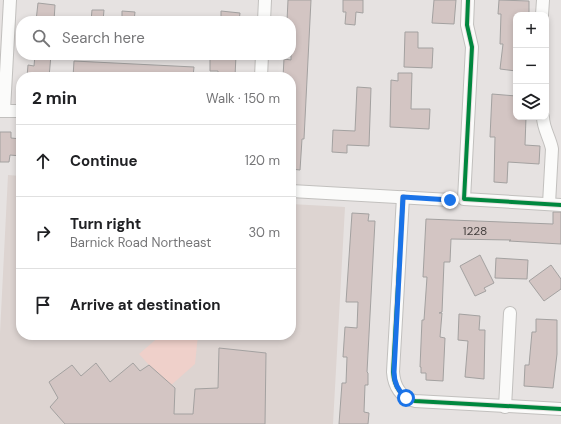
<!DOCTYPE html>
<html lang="en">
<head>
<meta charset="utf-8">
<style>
  :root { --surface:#fff; --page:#f2f2f2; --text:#202124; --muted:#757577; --line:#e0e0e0 }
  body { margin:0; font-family:"DM Sans",sans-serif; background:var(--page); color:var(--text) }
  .controls { position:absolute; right:12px; top:12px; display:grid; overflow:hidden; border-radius:8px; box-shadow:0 2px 6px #0003 }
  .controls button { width:36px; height:36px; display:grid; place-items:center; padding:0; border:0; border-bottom:1px solid var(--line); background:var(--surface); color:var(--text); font:20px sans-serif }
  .stop { position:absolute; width:12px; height:12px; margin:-9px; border:3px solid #1a73e8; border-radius:50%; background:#fff }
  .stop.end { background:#1a73e8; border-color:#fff; box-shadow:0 1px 4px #0008 }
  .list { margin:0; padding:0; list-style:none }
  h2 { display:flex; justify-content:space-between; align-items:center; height:52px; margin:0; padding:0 16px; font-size:17px }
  h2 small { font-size:13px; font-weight:400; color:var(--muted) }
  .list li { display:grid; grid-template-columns:26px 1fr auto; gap:12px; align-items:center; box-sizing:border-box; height:72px; padding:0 16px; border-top:1px solid var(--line) }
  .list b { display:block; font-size:15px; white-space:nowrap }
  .list p { margin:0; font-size:13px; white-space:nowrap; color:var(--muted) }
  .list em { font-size:13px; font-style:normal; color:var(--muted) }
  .icon { flex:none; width:22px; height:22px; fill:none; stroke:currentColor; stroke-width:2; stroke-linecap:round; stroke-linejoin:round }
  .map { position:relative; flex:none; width:561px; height:424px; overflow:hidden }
  .search { position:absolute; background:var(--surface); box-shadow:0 2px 6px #0003; left:16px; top:16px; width:280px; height:44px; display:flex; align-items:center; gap:10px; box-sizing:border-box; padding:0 14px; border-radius:16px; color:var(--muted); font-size:15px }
  .panel { position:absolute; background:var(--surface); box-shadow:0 2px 6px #0003; left:16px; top:72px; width:280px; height:268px; border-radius:16px }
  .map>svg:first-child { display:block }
  .built { fill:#ddd4d1 }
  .green { fill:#efd0ca }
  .building { fill:#d3c5c3; stroke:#a3a1a0 }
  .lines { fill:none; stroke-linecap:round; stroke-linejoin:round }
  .street-casing { stroke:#c2c0be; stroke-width:14 }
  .street { stroke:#fbfbfa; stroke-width:12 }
  .cycleway-casing { stroke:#e7e1e0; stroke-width:6 }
  .cycleway { stroke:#00873e; stroke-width:4 }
  .route { stroke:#1a73e8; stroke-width:5 }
  .labels { text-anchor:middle; stroke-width:4; stroke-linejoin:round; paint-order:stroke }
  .number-label { font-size:12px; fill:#45403f }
</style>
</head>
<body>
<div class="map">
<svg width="561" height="424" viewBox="0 0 561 424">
  <rect width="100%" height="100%" fill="#e6e2e1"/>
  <polygon class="built" points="8,175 21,176 21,335 291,335 291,204 345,207 333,424 0,424 0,333"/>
  <polygon class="green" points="161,335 198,335 195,364 169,387 139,354"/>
  <g class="building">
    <polygon points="288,0 311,0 304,139 302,139 300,170 291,169 291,77 283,77 284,59 291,60 291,21 287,21"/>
    <polygon points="343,0 363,0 363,13 356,12 355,25 345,24 346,12 343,12"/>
    <polygon points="434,0 456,0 454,24 432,23"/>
    <polygon points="499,0 529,1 529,15 516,15 516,71 500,69 503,44 500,44 501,14 498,14"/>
    <polygon points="38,3 55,5 54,21 36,21"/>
    <polygon points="92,10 104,10 103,21 91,21"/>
    <polygon points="122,11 135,12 134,21 122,21"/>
    <polygon points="221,11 240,13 239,21 221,21"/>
    <polygon points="405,32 418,32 418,48 433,48 432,68 404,67"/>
    <polygon points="35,55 51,55 49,77 27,77 28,65 34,66"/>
    <polygon points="210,55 236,55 235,77 218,77 218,71 210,71"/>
    <polygon points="74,61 194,67 193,77 73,77"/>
    <polygon points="398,73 412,73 411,109 430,109 429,129 390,127 391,80 398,81"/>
    <polygon points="357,87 371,88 369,146 347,145 347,153 332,152 333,130 355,131"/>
    <polygon points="492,94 516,96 516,117 526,117 525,145 540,146 539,164 508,162 507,183 494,182 495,137 490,137"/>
    <polygon points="0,132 11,132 11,138 21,139 21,156 10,155 9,162 0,162"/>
    <polygon points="553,212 561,212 561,244 509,241 511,240 451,239 450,262 444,262 442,312 439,313 442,313 440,337 445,338 443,381 426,380 426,373 421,373 421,367 420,367 422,320 424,320 427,277 423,277 426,219 553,224"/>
    <polygon points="352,213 369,214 368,221 375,221 367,372 368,373 368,385 365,385 364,412 369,413 368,424 339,424 342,383 346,383 347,357 343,357 345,327 357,328 358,302 346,302"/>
    <polygon points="480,255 494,283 484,288 486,291 475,296 460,266"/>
    <polygon points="496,258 528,260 527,279 495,278"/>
    <polygon points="551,265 561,279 561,289 544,301 529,281"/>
    <polygon points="459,314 480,316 479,330 485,330 484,379 465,377 468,341 458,340"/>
    <polygon points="536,319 557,320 557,354 553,388 524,386 525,365 529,365 532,332 536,332"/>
    <polygon points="219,348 266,353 265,424 65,424 50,407 58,398 49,382 72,365 81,376 96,363 110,382 133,363 140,371 149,365 175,388 174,414 193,414 195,389 218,388"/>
  </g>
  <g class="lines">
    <g class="street-casing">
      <g id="street">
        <polyline points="468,0 467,25 472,47 464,199 561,205"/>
        <polyline points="542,15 543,0"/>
        <polyline points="264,21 265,0"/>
        <polyline points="261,77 262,55"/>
        <polyline points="4,110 10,0"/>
        <polyline points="0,111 21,111"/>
        <path d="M 543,117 C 543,128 550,138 552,149 L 549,204"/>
        <polyline points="291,191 450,200"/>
        <path d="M 403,197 L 393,372 C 394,386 401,398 415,401 L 561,409"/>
        <polyline points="505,407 510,313"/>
      </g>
    </g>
    <use href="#street" class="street"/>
    <g class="cycleway-casing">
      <g id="cycleway">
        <polyline points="468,0 467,25 472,47 464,199 561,205"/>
        <path d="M 403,197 L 393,372 C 394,386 401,398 415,401 L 561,409"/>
      </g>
    </g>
    <use href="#cycleway" class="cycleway"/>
  </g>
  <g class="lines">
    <path class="route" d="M 406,398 C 398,391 394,382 394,372 L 403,197 L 450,200"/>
  </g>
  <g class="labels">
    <g class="number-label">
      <text x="475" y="235">1228</text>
    </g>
  </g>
</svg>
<div class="controls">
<button>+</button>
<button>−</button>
<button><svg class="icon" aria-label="layers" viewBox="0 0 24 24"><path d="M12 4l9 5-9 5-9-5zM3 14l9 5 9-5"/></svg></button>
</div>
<div class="stop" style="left:406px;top:398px"></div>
<div class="stop end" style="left:450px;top:200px"></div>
<div class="search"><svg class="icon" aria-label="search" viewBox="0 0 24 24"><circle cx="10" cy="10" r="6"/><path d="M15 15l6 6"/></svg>Search here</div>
<section class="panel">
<h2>2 min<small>Walk · 150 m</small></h2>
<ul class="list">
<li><svg class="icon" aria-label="ahead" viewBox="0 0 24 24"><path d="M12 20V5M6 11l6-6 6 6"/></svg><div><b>Continue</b></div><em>120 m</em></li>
<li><svg class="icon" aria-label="right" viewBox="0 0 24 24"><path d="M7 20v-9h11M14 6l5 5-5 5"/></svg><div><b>Turn right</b><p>Barnick Road Northeast</p></div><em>30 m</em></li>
<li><svg class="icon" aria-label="arrive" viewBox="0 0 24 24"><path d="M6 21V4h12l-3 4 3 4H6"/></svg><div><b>Arrive at destination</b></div></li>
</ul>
</section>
</div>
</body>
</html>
